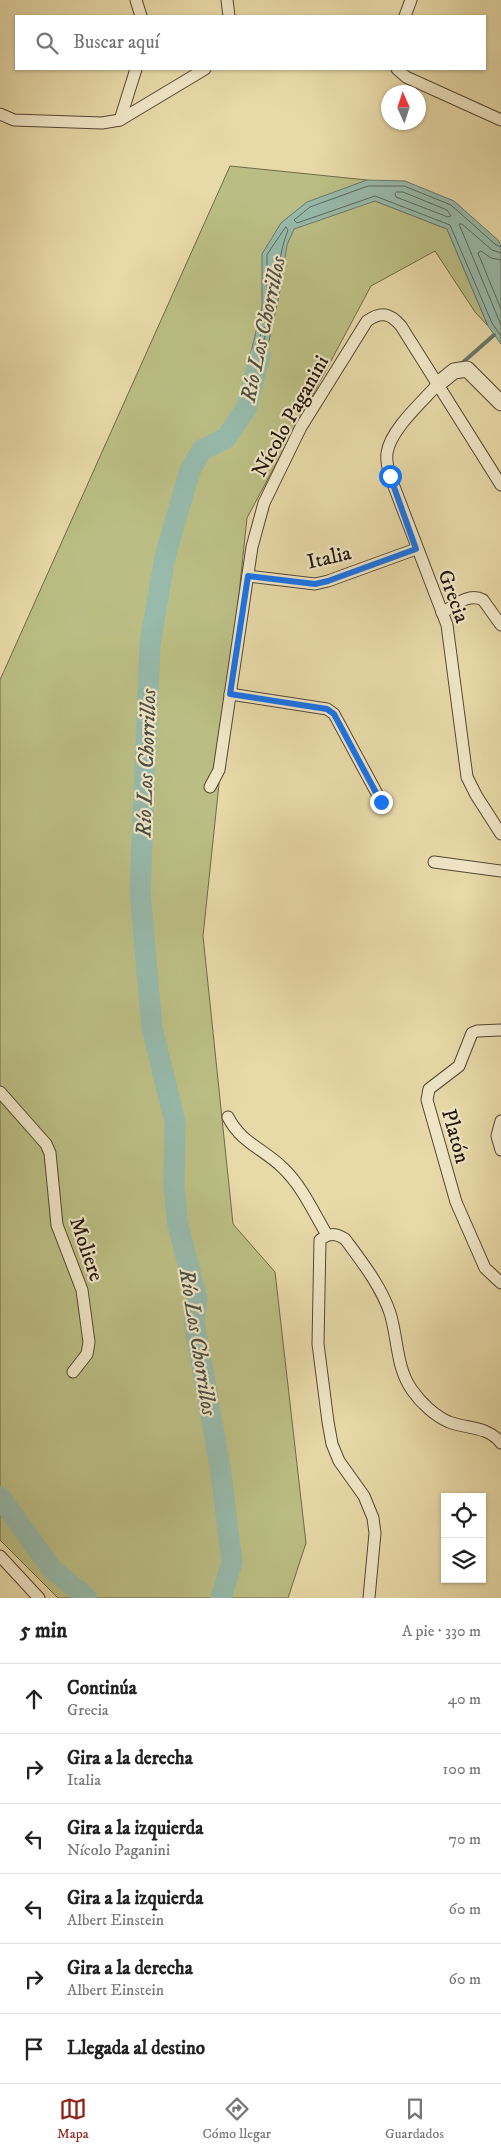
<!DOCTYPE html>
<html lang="es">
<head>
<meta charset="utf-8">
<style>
  :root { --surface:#fff; --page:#f6f6f6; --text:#222; --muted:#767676; --line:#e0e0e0; --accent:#8f2418 }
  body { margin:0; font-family:"IM FELL DW Pica",serif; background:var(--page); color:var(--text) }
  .controls { position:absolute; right:15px; bottom:15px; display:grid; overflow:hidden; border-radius:0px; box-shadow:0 1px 4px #0004 }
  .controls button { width:45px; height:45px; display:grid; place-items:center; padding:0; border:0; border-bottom:1px solid var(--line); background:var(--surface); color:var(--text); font:25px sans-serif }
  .compass { position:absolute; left:381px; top:85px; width:45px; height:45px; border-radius:50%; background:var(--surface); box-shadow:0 1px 4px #0004; rotate:357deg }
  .stop { position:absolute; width:15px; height:15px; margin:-11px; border:4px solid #1a73e8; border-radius:50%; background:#fff }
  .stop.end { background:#1a73e8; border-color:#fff; box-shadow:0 1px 5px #0008 }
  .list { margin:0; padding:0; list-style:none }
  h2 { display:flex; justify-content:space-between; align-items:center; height:65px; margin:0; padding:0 20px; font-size:21px }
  h2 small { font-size:16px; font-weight:400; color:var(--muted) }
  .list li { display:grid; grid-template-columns:32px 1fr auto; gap:15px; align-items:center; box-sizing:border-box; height:70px; padding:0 20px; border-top:1px solid var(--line) }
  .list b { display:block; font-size:19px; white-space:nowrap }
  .list p { margin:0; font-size:16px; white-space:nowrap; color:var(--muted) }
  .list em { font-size:16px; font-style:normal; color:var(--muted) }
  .icon { flex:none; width:28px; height:28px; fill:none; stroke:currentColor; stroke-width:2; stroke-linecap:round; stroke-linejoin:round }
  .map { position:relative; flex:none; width:501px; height:1598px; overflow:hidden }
  .search { position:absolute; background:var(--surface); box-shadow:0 1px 4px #0004; left:15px; right:15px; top:15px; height:55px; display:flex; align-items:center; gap:12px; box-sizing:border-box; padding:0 18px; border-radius:0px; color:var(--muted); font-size:19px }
  .sheet { height:485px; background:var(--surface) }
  nav { display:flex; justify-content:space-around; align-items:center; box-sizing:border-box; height:70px; border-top:1px solid var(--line); background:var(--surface); font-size:14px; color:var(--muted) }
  nav a { display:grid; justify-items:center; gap:2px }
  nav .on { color:var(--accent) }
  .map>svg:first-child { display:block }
  .green { fill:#bbbe84; stroke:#6f6a48 }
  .water { fill:#97baab; stroke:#69786c }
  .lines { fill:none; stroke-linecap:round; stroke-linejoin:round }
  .shore { stroke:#5d685c; stroke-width:1 }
  .stream { stroke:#69786c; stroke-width:4 }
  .river { stroke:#97baab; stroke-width:21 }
  .minor-casing { stroke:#544734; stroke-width:13 }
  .tertiary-casing { stroke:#544734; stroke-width:17 }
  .minor { stroke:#f0e6c6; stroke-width:11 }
  .tertiary { stroke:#f0e6c6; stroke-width:15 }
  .route { stroke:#1a73e8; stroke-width:6 }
  .labels { text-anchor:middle; stroke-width:4.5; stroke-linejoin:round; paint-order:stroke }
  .street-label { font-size:21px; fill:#23160d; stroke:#f0e6c6 }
  .water-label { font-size:22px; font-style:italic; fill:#4c4f44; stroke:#f0e6c6 }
</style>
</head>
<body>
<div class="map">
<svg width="501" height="1598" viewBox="0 0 501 1598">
  <rect width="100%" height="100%" fill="#e8d9a8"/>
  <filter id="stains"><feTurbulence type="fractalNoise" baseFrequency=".004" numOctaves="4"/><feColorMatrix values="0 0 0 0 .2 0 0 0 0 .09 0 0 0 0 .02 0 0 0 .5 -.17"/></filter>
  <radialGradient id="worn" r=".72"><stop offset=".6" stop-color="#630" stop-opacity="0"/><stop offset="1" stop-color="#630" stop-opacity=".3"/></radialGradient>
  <polygon class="green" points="230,166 367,180 375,201 447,229 488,326 475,312 435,251 371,286 247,518 203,936 233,1224 275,1272 306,1543 288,1598 58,1598 0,1540 0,680"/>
  <polygon class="water" points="367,180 405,181 454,201 499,241 501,247 501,344 488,326 447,229 375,201 294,229 287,245 279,296 259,386 244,381 262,307 262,254 281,223 307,202"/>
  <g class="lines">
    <g class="shore">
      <polygon points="397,192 403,192 447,210 451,216 448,217 396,197 395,194"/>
      <path d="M 286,227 L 288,230 C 278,255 278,281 272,307 L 269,308 L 267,306 L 267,255 Z"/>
      <polyline points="501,247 496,245 451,205 404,186 368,186 310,207 294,220 297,223 375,196 450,225 492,323 501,336"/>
      <polyline points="501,253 492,250 462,224 459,224 501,325"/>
      <polyline points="501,260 491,258 481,251 478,253 501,309"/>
      <polygon points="265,328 266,331 256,377 253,379 250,376 262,329"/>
    </g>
    <polyline class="stream" points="461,364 494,335"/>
    <g class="river">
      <polyline points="0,1497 52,1569 87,1598"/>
      <polyline points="221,1598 232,1562 220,1466 194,1322 197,1299 178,1225 174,1188 175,1122 152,1028 140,891 150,644 165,557 190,470 202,450 226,438 246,409 260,356"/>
    </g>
    <g class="minor-casing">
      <g id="minor">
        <polyline points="136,0 141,16"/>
        <polyline points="227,0 229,16"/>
        <polyline points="405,16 411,0"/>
        <polyline points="397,69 406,77 501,120"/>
        <polyline points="0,114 14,120 102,123 120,120 205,69"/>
        <polyline points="120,120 136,69"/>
        <path d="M 438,384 C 423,401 390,430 387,453 C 386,461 388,469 390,476 L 447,625 L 467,777 L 476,795 L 501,834"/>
        <polyline points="248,576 315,584 328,581 416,549"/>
        <path d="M 442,613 C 454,606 469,592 483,600 L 501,625"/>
        <polyline points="230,694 327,709 334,714 381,801"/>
        <path d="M 210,787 L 219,770 L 252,547 L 264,503 L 301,427 L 367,321 C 381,311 390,313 401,326 L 501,485"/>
        <polyline points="434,862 501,871"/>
        <polyline points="501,1030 477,1031 472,1033 459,1066 429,1089 427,1100 456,1202 485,1268 501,1283"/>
        <polyline points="0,1092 46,1144 50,1153 57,1225 82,1290 89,1342 87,1354 73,1372"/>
        <path d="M 228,1117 C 241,1143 264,1149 283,1168 C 302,1186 314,1213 327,1235"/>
        <polyline points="501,1121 497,1136 501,1150"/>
        <polyline points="0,1556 39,1598"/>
        <path d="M 369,1598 L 375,1533 L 373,1518 L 364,1496 L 339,1461 L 332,1444 L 328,1422 L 318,1344 L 320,1240 C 329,1233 335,1233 345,1239 C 362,1262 381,1286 390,1313 C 398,1338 396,1368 412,1390 C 421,1403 435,1416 449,1422 C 467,1429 488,1426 501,1443"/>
      </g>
    </g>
    <g class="tertiary-casing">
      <polyline id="tertiary" points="438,384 454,371 467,369 501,403"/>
    </g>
    <use href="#minor" class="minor"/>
    <use href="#tertiary" class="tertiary"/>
  </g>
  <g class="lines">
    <polyline class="route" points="381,802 334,714 327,709 230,694 248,576 315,584 328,581 416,549 390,476"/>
  </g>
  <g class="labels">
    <g class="street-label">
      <text transform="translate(290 416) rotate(-61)" y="7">Nícolo Paganini</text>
      <text transform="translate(329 557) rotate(-13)" y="7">Italia</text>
      <text transform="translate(454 596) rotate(70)" y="7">Grecia</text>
      <text transform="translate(456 1136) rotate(74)" y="7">Platón</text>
      <text transform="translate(87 1249) rotate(71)" y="7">Moliere</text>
    </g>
    <g class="water-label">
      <text transform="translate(262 329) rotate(-78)" y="8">Río Los Chorrillos</text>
      <text transform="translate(145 763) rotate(-88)" y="8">Río Los Chorrillos</text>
      <text transform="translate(199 1342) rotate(81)" y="8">Río Los Chorrillos</text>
    </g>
  </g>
  <rect width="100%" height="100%" filter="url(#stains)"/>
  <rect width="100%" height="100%" fill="url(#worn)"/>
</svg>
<div class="controls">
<button><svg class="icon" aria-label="locate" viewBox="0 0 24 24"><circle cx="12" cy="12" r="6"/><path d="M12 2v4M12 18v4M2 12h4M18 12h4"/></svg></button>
<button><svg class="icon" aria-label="layers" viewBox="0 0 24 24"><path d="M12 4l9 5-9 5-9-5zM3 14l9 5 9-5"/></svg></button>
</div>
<svg class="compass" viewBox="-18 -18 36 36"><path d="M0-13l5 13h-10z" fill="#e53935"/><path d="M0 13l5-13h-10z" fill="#767676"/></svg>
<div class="stop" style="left:390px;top:476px"></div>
<div class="stop end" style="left:381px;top:802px"></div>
<div class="search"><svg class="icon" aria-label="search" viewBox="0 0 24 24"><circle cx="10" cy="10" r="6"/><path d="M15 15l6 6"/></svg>Buscar aquí</div>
</div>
<section class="sheet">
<h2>5 min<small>A pie · 330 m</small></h2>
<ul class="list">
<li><svg class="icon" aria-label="ahead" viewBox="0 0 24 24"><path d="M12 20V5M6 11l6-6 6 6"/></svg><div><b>Continúa</b><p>Grecia</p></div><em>40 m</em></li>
<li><svg class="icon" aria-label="right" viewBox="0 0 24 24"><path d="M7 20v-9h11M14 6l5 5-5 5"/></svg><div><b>Gira a la derecha</b><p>Italia</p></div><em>100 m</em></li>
<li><svg class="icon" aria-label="left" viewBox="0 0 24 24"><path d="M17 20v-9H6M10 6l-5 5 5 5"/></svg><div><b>Gira a la izquierda</b><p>Nícolo Paganini</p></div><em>70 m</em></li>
<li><svg class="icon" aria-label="left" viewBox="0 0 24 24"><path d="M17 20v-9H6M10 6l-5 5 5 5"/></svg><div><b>Gira a la izquierda</b><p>Albert Einstein</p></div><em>60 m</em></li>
<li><svg class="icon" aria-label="right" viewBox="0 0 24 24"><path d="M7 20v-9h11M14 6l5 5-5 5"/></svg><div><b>Gira a la derecha</b><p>Albert Einstein</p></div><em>60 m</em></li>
<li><svg class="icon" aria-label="arrive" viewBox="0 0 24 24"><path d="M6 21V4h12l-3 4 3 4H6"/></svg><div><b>Llegada al destino</b></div></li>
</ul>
</section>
<nav>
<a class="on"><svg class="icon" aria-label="map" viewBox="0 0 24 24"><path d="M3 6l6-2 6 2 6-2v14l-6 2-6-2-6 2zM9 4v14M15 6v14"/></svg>Mapa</a>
<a><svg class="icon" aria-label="directions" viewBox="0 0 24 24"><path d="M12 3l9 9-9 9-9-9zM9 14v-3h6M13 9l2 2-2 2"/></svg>Cómo llegar</a>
<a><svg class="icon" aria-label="saved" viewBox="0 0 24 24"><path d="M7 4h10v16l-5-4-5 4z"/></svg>Guardados</a>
</nav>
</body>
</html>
